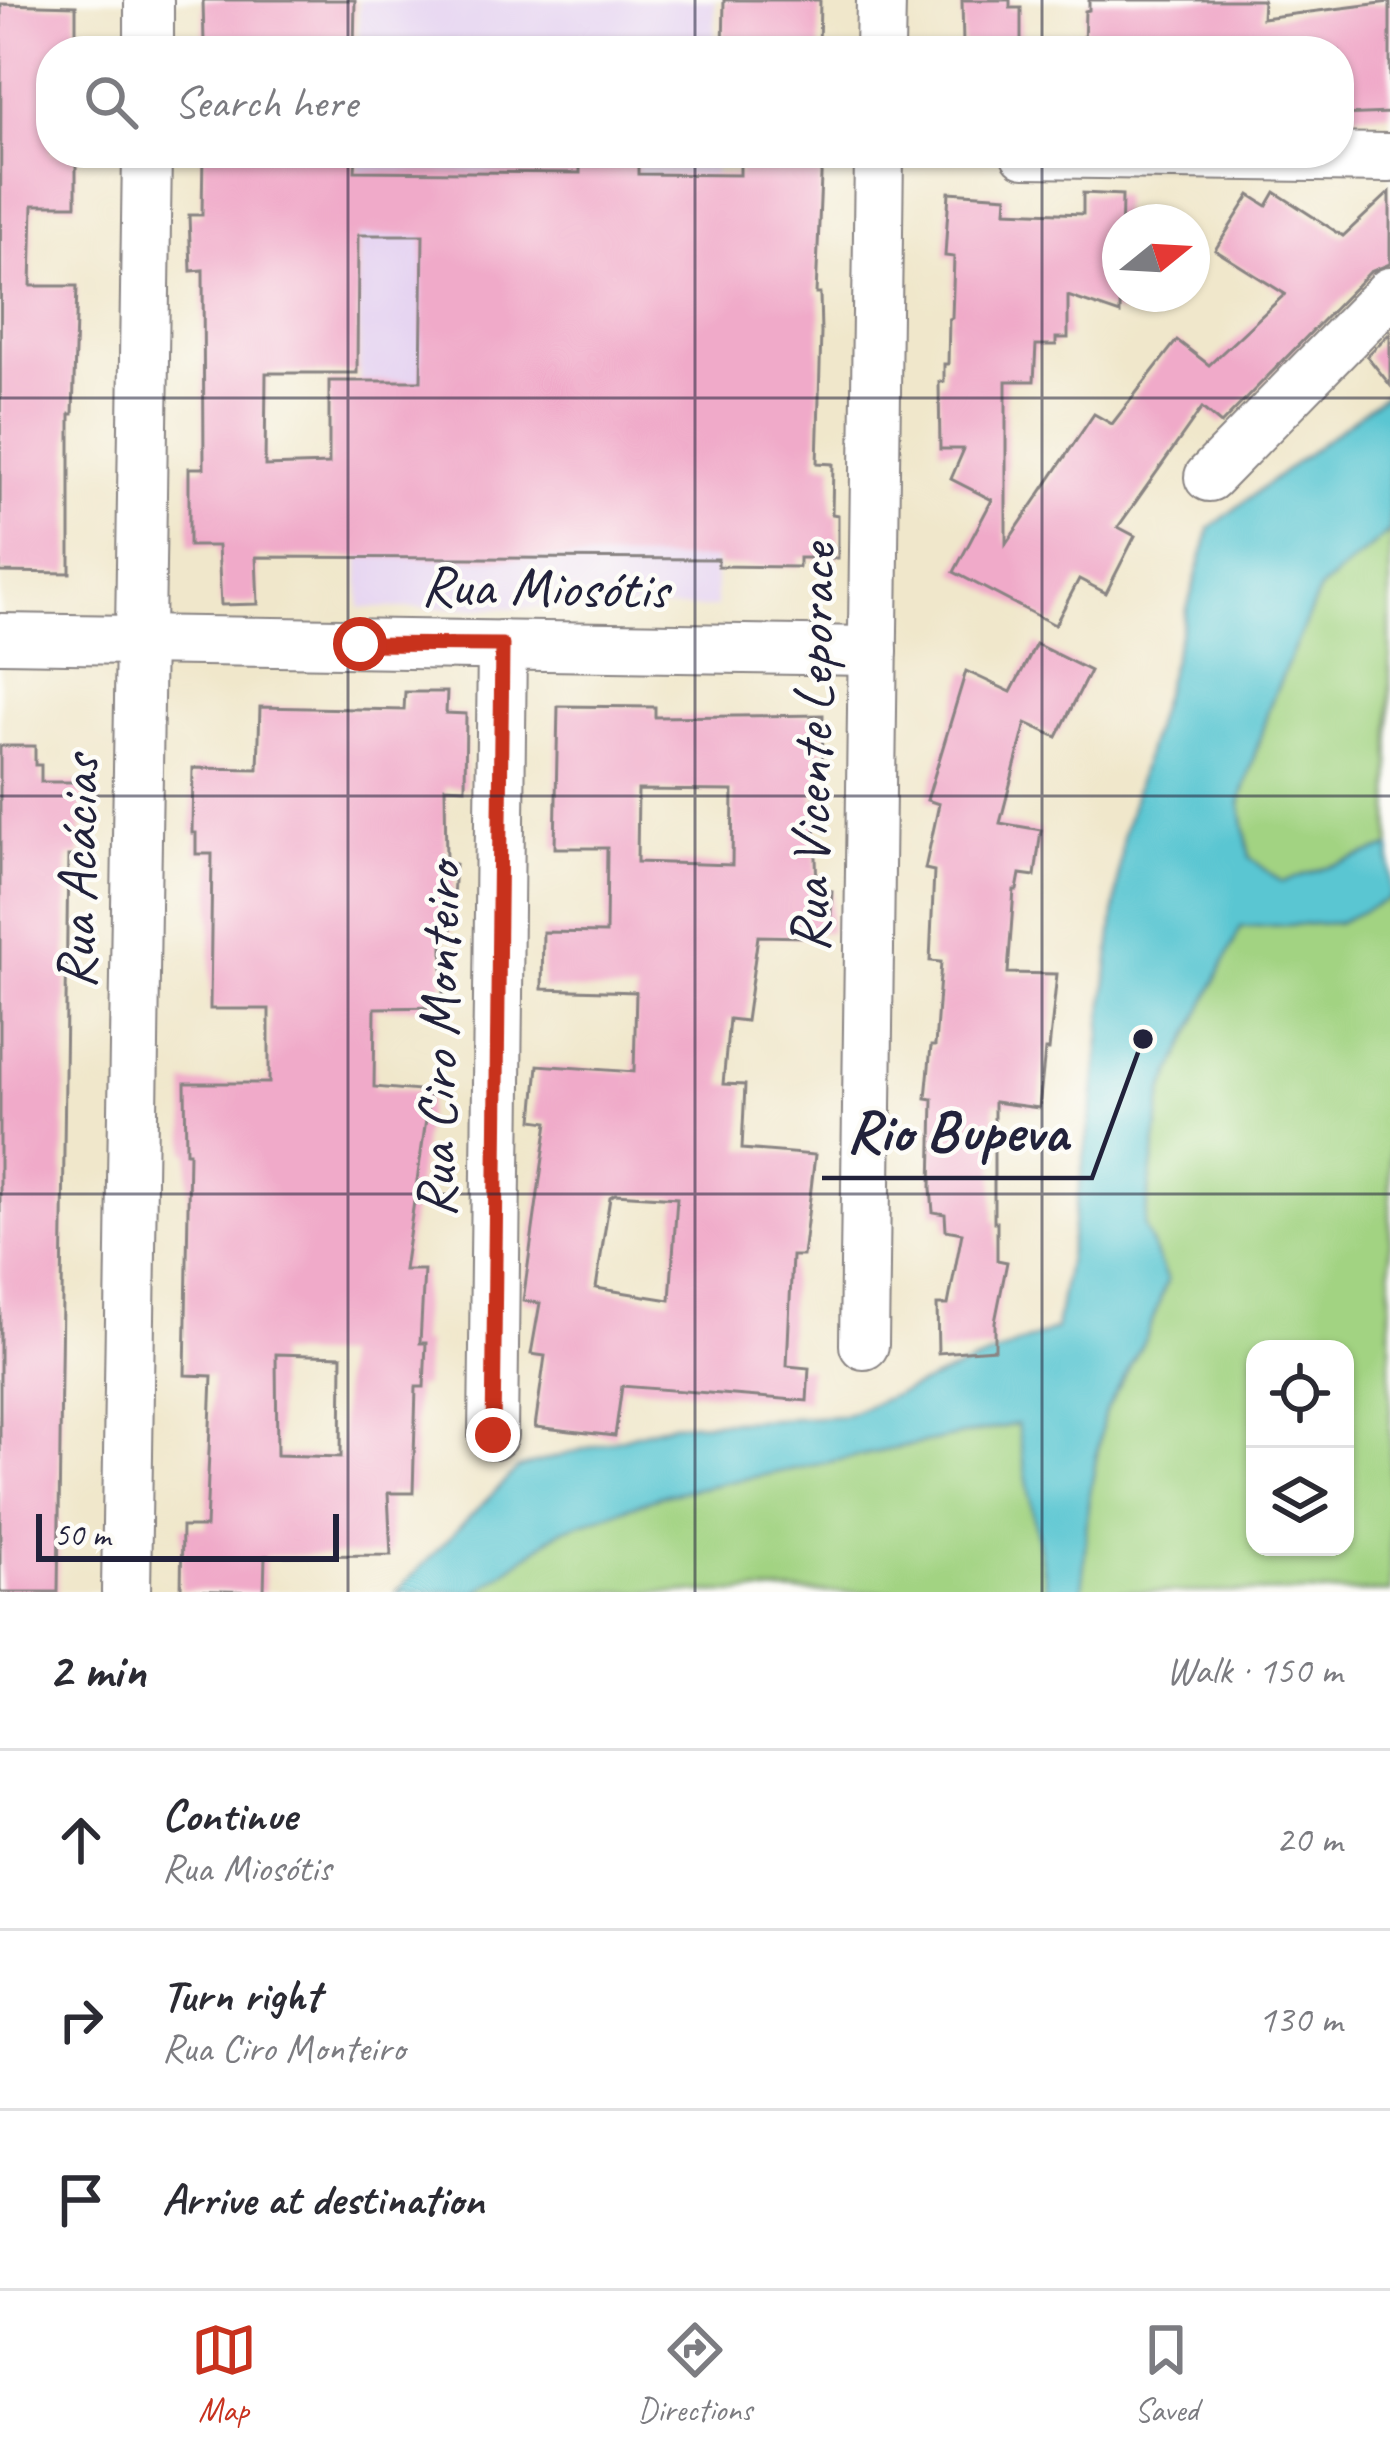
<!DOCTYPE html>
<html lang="en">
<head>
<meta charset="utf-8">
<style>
  :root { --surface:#fff; --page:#f7f7f7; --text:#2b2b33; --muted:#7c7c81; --line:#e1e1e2; --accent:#c8321e }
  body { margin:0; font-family:Caveat,sans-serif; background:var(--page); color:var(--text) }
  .controls { position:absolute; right:36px; bottom:36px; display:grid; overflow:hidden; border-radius:24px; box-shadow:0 3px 9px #0004 }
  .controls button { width:108px; height:108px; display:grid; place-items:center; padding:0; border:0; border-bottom:3px solid var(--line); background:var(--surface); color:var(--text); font:60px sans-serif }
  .compass { position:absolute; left:1102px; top:204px; width:108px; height:108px; border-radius:50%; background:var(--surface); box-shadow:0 3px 9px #0004; rotate:72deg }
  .scale { position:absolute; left:36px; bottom:30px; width:303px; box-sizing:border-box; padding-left:12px; border:6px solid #22223b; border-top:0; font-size:33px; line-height:42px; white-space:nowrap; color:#22223b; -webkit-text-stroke:9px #fdfcf7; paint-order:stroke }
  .stop { position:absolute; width:36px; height:36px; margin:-27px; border:9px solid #c8321e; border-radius:50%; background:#fff }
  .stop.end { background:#c8321e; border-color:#fff; box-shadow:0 3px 12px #0008 }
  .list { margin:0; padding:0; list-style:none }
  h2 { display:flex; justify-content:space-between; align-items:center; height:156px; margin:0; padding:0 48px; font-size:51px }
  h2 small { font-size:39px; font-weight:400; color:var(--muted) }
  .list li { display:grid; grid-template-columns:78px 1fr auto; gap:36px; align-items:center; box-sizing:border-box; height:180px; padding:0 48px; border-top:3px solid var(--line) }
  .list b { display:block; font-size:45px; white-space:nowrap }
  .list p { margin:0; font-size:39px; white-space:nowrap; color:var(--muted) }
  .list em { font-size:39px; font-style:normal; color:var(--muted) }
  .icon { flex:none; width:66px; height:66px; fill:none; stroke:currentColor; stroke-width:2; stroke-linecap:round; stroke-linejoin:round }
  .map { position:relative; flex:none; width:1390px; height:1592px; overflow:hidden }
  .search { position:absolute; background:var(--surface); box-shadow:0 3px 9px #0004; left:36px; right:36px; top:36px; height:132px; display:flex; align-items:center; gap:30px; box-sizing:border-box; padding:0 42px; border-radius:48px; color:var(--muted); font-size:45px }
  .sheet { height:696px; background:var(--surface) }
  nav { display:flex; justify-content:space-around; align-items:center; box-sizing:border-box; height:168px; border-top:3px solid var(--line); background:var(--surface); font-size:33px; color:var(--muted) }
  nav a { display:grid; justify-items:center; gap:6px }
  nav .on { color:var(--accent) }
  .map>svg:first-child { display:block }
  .built { fill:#e5d3f1 }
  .green { fill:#a2d382; stroke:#627a5e; stroke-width:3; fill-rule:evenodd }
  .water { fill:#5ac6d2; stroke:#3e7486; stroke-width:3 }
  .building { fill:#f0aac9; fill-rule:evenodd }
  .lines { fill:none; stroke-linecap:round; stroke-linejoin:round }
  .street-casing { stroke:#898483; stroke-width:52 }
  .street { stroke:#fff; stroke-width:48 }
  .route { stroke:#c8321e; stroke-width:15 }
  .grid { fill:none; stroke:#22223b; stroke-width:3; stroke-opacity:0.55 }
  .labels { text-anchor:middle; stroke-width:9; stroke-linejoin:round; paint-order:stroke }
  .street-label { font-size:57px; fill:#22223b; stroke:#fdfcf7 }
  .leader { fill:none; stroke:#22223b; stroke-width:4.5 }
  .callout-dot { fill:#22223b; stroke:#fdfcf7; stroke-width:4.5 }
  .callout-label { font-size:60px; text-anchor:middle; font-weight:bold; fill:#22223b; stroke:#fdfcf7; stroke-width:9; stroke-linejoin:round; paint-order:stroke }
</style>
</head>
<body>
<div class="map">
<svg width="1390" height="1592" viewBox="0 0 1390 1592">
  <rect width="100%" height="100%" fill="#fdfcf7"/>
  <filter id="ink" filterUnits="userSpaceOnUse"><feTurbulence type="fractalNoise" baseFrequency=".00833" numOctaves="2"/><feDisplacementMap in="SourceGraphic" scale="24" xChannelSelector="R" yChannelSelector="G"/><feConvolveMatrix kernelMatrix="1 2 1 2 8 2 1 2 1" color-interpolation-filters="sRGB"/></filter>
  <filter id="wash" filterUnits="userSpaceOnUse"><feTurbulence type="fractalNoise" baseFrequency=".004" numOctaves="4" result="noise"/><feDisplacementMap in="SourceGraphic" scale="48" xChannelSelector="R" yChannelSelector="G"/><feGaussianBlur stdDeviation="2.7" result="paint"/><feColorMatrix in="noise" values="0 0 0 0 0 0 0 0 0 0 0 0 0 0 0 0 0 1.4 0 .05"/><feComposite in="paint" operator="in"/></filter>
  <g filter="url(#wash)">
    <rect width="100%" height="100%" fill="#f0e7cb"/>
    <g class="built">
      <rect x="359" y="0" width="356" height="51"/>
      <polygon points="359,153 715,153 716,608 360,608"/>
    </g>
    <g class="green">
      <polygon points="1390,531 1390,847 1282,882 1250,858 1240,803 1270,704 1320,589"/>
      <path d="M 1390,898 L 1390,1592 L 1082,1592 L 1088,1504 L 1104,1414 L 1147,1335 L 1167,1281 L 1144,1228 L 1163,1091 L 1241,926 L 1337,923 ZM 1255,1349 L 1345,1349 L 1345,1547 L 1255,1547 Z"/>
      <polygon points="1018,1424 1047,1592 477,1592 561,1530 664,1495"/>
    </g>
    <polygon class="water" points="1390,391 1390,531 1320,589 1270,704 1240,803 1250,858 1282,882 1390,847 1390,898 1337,923 1241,927 1163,1091 1144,1227 1167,1281 1147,1335 1104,1414 1088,1504 1082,1592 1047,1592 1017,1424 664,1495 561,1530 477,1592 396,1592 518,1468 671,1424 843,1416 1056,1329 1093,1103 1123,835 1210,528"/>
    <g id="blocks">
      <g class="building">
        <polygon points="203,0 355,0 354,51 303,51 303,43 204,43"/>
        <polygon points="724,0 820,0 819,51 723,51"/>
        <polygon points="962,0 1010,0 1010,8 1021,8 1021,44 963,44"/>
        <polygon points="1089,0 1263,0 1262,18 1390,2 1390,113 1339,115 1339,51 1084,51 1085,11 1089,10"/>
        <polygon points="1,4 76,6 76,51 51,51 51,153 76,153 76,205 33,205 31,286 77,286 73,414 70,414 70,573 0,572"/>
        <path d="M 203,153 L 356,153 L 355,171 L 580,173 L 580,156 L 638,157 L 638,174 L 740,175 L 740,153 L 822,153 L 816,294 L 820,294 L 821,333 L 817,463 L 833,464 L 832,514 L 838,515 L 838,558 L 799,558 L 799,567 L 718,566 L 718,559 L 256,557 L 258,604 L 221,605 L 218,546 L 189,546 L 189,468 L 204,468 L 203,270 L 191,271 L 189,215 L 202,215 ZM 358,235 L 423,235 L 421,381 L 329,381 L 329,464 L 265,466 L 266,373 L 357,373 Z"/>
        <polygon points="949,192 1007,196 1006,211 1083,214 1083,193 1122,195 1120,314 1068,296 1068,338 1056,338 1056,345 1036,345 1034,381 1006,381 1006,544 1094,414 1112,424 1177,340 1209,365 1285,294 1215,250 1250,195 1267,206 1275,192 1343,236 1390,192 1390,264 1370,272 1221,424 1202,408 1118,527 1135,536 1106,593 1079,579 1055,625 954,572 992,500 951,479 964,449 940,449 939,382 944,382 944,364 948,364 949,319 952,318 954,257 945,256"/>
        <polygon points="1390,333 1390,385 1367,356"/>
        <polygon points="1036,644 1090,671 1057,737 1026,723 1000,823 1041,830 1035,876 1020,874 1017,890 1014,890 1008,973 1057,974 1049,1050 1045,1050 1039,1108 994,1102 994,1222 997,1222 997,1260 1007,1262 995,1322 995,1349 938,1353 937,1305 948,1305 962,1233 946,1230 945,1214 933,1212 931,1188 933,1099 926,1098 931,1046 935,1046 941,962 930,961 934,871 925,869 939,804 927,800 966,671 1011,692"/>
        <path d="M 405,692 L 447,692 L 446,713 L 466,714 L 465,788 L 445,787 L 446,864 L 455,864 L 451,932 L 443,932 L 443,1007 L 375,1008 L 374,1087 L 430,1092 L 404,1270 L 424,1270 L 420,1343 L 426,1343 L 424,1387 L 416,1387 L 413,1493 L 388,1493 L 391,1555 L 265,1556 L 264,1592 L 181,1590 L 182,1527 L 206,1527 L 212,1376 L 185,1375 L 189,1152 L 186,1152 L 185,1083 L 269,1083 L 269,1009 L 210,1009 L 212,854 L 196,854 L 196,833 L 192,833 L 193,768 L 258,769 L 260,707 L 404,710 ZM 276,1354 L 342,1356 L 341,1457 L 277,1455 Z"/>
        <path d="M 558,706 L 655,707 L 655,717 L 823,715 L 822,790 L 814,790 L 817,890 L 832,891 L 830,932 L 807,932 L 807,937 L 758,936 L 746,1021 L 729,1019 L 723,1084 L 745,1085 L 742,1149 L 815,1155 L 803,1256 L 792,1256 L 787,1366 L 809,1368 L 807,1401 L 622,1386 L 615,1436 L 535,1427 L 545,1356 L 531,1354 L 540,1303 L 523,1301 L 548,1122 L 533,1120 L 538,1065 L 634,1072 L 636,992 L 542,989 L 543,932 L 606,933 L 607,848 L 555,848 ZM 638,790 L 733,791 L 732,865 L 637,862 ZM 615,1194 L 677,1198 L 670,1300 L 596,1288 L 610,1197 Z"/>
        <polygon points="0,746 35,746 35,765 41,765 41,782 82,782 80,856 68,856 58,1592 0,1592"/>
      </g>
    </g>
  </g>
  <g filter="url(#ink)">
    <use href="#blocks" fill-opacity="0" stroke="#898483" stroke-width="3"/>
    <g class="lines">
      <g class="street-casing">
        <g id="street">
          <polyline points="149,51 149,0"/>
          <polyline points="880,51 881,0"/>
          <polyline points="1025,153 1390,158"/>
          <polyline points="1209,477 1390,292"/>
          <polyline points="0,638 873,651"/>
          <polyline points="864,1345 879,153"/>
          <polyline points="493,1435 502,645"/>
          <polyline points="126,1592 147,153"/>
        </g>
      </g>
      <use href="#street" class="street"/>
    </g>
  </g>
  <g class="lines" filter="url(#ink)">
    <polyline class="route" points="360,644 502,645 493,1435"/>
  </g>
  <path class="grid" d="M 348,0 L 348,51M 695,0 L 695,51M 1042,0 L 1042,51M 348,153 L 348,1592M 695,153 L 695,1592M 1042,153 L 1042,1592M 0,398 L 1390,398M 0,796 L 1390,796M 0,1194 L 1390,1194"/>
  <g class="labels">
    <g class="street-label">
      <text transform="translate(545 586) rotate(1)" y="20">Rua Miosótis</text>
      <text transform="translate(811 748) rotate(-89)" y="20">Rua Vicente Leporace</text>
      <text transform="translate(76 872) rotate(-89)" y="20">Rua Acácias</text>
      <text transform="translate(437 1040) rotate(-89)" y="20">Rua Ciro Monteiro</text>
    </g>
  </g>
  <path class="leader" d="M1143 1039L1092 1178H822"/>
  <circle class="callout-dot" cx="1143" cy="1039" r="12"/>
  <g class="callout-label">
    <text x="957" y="1151">Rio Bupeva</text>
  </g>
</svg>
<div class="controls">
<button><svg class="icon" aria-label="locate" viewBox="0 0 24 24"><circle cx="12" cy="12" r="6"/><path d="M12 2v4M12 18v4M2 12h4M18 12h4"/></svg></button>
<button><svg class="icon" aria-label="layers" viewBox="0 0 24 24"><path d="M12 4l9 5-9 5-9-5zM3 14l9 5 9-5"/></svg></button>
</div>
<svg class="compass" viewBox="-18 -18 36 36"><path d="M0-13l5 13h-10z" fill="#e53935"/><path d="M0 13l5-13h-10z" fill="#7c7c81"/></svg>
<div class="scale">50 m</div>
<div class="stop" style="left:360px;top:644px"></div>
<div class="stop end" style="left:493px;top:1435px"></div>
<div class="search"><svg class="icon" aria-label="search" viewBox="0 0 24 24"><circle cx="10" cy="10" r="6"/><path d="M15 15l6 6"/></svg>Search here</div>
</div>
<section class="sheet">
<h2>2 min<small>Walk · 150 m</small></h2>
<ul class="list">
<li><svg class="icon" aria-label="ahead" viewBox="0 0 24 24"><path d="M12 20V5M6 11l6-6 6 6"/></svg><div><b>Continue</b><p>Rua Miosótis</p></div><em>20 m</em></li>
<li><svg class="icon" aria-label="right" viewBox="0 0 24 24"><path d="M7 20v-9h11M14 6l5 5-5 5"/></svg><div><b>Turn right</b><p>Rua Ciro Monteiro</p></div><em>130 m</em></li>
<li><svg class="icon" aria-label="arrive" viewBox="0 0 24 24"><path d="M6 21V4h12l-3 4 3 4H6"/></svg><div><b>Arrive at destination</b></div></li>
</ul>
</section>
<nav>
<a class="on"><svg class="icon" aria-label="map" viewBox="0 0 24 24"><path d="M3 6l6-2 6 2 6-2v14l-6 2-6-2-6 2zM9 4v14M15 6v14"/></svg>Map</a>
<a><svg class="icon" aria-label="directions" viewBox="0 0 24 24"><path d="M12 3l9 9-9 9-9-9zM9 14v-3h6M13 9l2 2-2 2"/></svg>Directions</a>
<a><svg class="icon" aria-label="saved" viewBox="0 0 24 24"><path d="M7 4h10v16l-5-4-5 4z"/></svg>Saved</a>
</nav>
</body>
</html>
